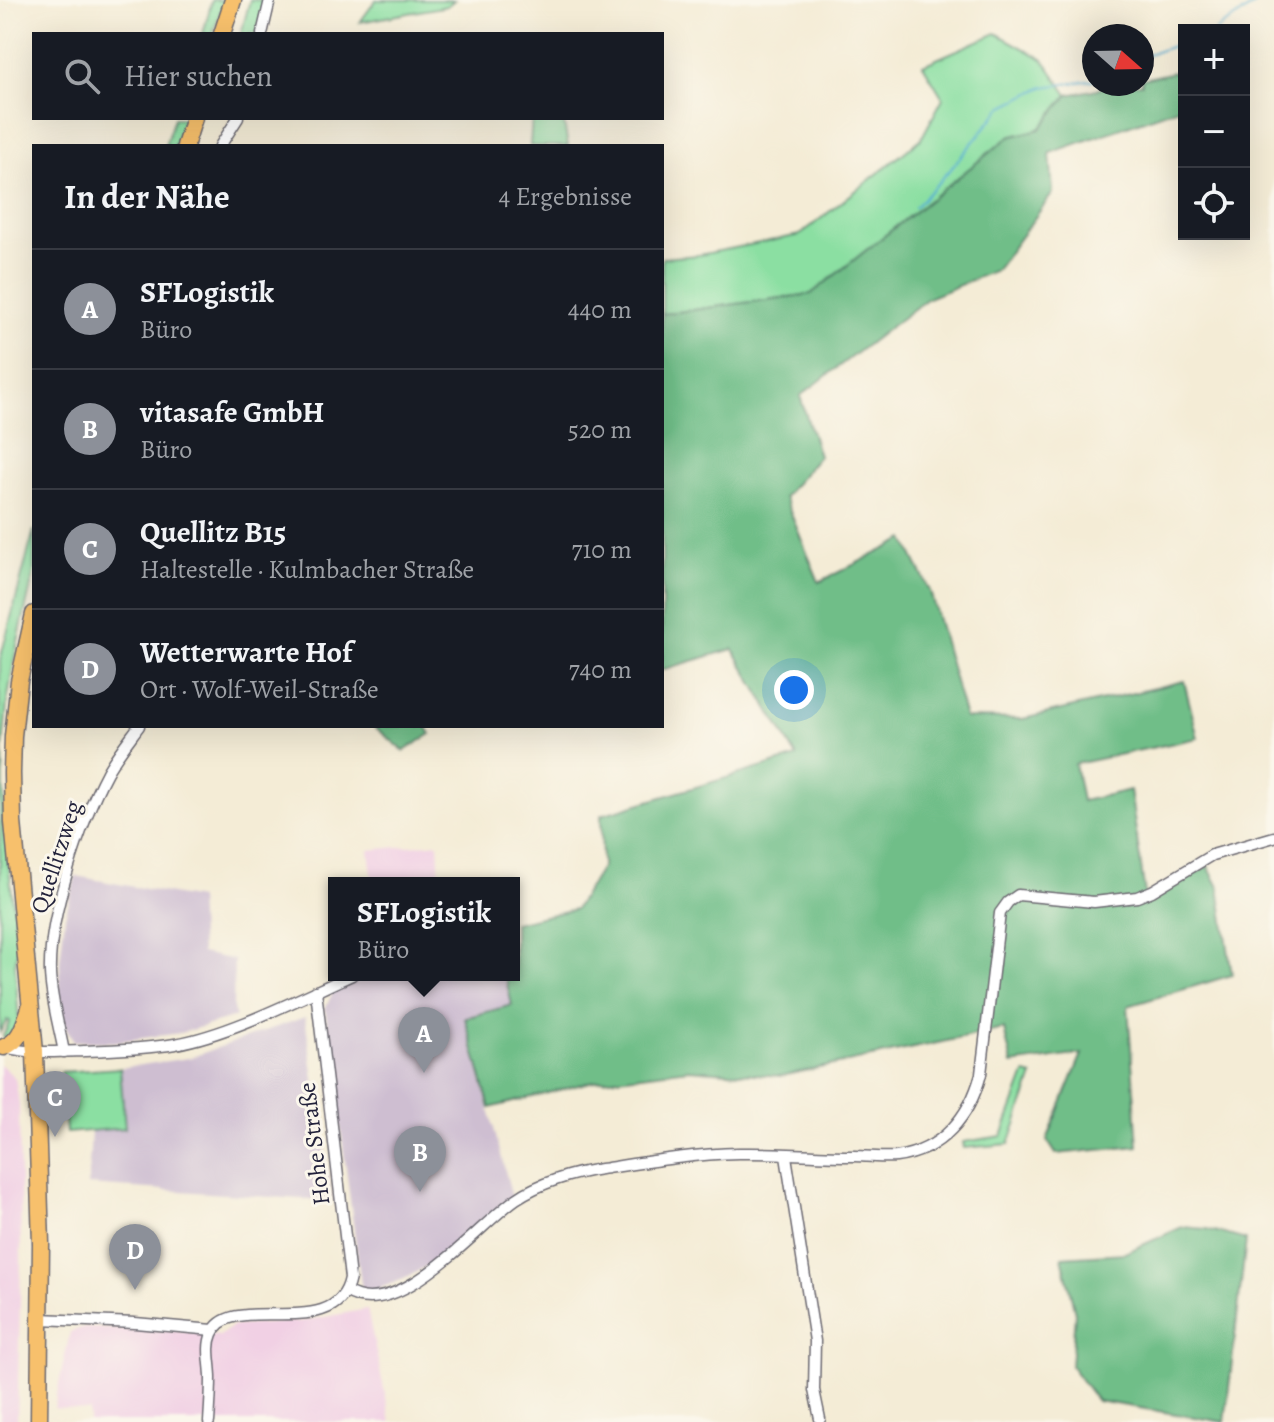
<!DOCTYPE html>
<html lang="de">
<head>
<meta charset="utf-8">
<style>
  :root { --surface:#171b24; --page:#20242c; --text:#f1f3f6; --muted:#9ea1a6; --line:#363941; --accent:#8c9099 }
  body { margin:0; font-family:Alegreya,serif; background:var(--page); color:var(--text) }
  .controls { position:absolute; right:24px; top:24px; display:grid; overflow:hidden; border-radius:0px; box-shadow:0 8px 32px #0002 }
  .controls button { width:72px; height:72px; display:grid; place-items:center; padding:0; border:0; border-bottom:2px solid var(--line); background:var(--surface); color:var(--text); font:40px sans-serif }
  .compass { position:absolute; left:1082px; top:24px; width:72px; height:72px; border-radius:50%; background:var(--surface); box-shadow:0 8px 32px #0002; rotate:110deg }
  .you { position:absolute; left:794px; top:690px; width:28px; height:28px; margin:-20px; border:6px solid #fff; border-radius:50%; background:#1a73e8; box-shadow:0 0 0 12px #1a73e833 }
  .badge { display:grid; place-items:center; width:52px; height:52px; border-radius:50%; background:var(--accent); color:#fff; font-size:26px; font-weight:700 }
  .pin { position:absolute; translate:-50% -66px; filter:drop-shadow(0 2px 4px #0008) }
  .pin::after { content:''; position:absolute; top:42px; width:28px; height:24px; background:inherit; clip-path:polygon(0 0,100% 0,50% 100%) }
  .popup { position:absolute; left:328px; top:877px; width:192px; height:104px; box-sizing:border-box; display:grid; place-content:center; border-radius:0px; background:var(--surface); filter:drop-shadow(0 2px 6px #0005); font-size:26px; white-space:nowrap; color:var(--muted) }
  .popup b { font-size:30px; color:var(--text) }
  .popup::after { content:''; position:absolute; left:50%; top:100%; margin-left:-16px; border:16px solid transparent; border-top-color:var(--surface) }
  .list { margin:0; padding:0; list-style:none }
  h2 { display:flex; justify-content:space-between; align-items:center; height:104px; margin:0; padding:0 32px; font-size:34px }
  h2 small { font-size:26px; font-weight:400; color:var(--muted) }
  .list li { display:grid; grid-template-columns:52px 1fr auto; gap:24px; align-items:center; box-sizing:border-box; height:120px; padding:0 32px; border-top:2px solid var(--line) }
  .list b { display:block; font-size:30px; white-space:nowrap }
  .list p { margin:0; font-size:26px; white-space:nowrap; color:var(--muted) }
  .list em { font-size:26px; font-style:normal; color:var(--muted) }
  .icon { flex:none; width:44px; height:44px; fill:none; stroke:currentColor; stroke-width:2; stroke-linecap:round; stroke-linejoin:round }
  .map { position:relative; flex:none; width:1274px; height:1422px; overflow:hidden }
  .search { position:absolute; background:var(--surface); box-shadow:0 8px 32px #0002; left:32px; top:32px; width:632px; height:88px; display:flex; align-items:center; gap:20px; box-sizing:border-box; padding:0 28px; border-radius:0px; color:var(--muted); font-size:30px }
  .panel { position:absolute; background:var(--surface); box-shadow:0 8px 32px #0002; left:32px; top:144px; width:632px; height:584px; border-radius:0px }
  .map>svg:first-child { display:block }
  .built { fill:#f1d0e4 }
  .industrial { fill:#cebed1 }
  .green { fill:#8bdfa2; stroke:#56806e; stroke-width:2 }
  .forest { fill:#70be88; stroke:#497062; stroke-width:2 }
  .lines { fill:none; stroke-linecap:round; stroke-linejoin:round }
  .stream { stroke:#54aed2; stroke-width:2 }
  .minor-casing { stroke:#6c6971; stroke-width:13 }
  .primary-casing { stroke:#6c6971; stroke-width:19 }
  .trunk-casing { stroke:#6c6971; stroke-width:19 }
  .minor { stroke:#fff; stroke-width:10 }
  .primary { stroke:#f7c06c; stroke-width:16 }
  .trunk { stroke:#f7c06c; stroke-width:16 }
  .labels { text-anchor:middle; stroke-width:6; stroke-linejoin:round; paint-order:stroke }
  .street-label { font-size:24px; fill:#22223b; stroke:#fbf7ec }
</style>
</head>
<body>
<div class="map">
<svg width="1274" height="1422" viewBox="0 0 1274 1422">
  <rect width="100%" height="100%" fill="#fbf7ec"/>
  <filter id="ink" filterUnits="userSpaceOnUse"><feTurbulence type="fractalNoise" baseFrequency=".0125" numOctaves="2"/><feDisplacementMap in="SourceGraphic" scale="16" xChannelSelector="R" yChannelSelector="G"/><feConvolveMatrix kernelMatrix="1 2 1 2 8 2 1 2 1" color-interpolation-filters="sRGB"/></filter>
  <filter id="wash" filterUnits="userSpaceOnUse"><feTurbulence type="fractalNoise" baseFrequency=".006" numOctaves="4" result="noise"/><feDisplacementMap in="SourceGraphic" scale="32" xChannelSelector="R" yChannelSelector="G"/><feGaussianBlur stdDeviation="1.8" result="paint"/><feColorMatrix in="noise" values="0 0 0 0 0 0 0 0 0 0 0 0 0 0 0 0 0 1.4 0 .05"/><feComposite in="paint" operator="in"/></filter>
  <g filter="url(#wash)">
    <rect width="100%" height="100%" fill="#f4ecd6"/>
    <g class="built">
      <polygon points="438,843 440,883 373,883 369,850"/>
      <polygon points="0,1064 15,1078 19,1104 21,1260 17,1422 0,1422"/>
      <polygon points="367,1309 391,1422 89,1422 89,1411 54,1408 70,1332 82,1328 180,1331 220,1336 232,1326 304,1321"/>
    </g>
    <g class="industrial">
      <polygon points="76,876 198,899 201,953 234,960 233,1009 236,1017 180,1033 113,1042 74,1041 65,1026 60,995 60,961 65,916"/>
      <polygon points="369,975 505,975 512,1005 465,1018 512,1197 437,1260 404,1279 366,1293 362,1291 325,1008 334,990"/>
      <polygon points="305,1017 332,1201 88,1185 91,1131 125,1127 120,1068 189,1058"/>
    </g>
    <g class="green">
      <polygon points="212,0 224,0 213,34 203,34"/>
      <polygon points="250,0 265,0 257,34 241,34"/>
      <polygon points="376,0 454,0 447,6 360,22"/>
      <polygon points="996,33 1043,59 1068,95 1040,129 1009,137 811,294 662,314 662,258 699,255 800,235 921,139 943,98 923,65"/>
      <polygon points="174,118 184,118 175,146 165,146"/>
      <polygon points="532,118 563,118 568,146 530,146"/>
      <polygon points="34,530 34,573 17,645 7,702 3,747 4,824 18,946 15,965 19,1023 19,1029 4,1039 3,1036 10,1021 7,1020 0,1032 0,660"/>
      <polygon points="120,1068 125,1128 66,1133 61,1072"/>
      <polygon points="1025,1074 1033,1076 1009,1144 964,1148 963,1142 1002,1136"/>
    </g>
    <g class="forest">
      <polygon points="1184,70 1184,106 1050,153 1053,193 996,270 928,298 800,396 819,456 784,497 819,582 905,539 930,591 965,718 1023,719 1184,681 1198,738 1075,764 1082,801 1130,790 1146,901 1208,866 1219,887 1232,975 1128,1006 1138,1146 1056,1154 1047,1140 1082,1054 1012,1064 1004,1029 781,1076 689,1069 594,1081 490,1108 465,1018 512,1005 505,975 514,975 514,923 575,909 602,867 601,815 797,757 733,649 662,670 662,314 811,294 1009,137 1040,129 1068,95 1121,84 1142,84 1142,79"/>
      <polygon points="374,726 426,726 431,734 404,751"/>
      <polygon points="1182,1227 1207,1229 1246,1240 1225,1422 1097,1401 1071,1366 1075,1313 1062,1257 1125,1253"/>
    </g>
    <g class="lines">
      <g class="stream">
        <polyline points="1216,30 1262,0"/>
        <polyline points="1142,57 1184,42"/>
        <polyline points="915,207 950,170 1002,107 1043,87 1094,80"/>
      </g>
    </g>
  </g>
  <g filter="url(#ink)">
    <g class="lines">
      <g class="minor-casing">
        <g id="minor">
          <polyline points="262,34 270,0"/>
          <polyline points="220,146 238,118"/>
          <path d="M 4,1047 C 31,1054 57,1052 84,1051 C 114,1050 145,1049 175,1044 C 231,1034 300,998 352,975"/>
          <path d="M 64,1052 C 59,1026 51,999 50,973 C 48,917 81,821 107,772 C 116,756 128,741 139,726"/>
          <polyline points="786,1156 815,1341 814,1390 820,1419"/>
          <path d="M 346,1291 C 397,1325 477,1226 516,1199 C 539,1183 573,1173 601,1169 C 646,1162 693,1154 739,1153 C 777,1152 816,1156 854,1156 C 868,1156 883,1158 896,1157 C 942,1151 970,1116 981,1074 L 1000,913 L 1008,902 L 1018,895 L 1094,902 L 1137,897 L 1152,891 L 1212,855 L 1274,837"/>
          <polyline points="40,1319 135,1323 213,1330"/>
          <path d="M 209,1422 C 210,1407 211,1393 211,1378 C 211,1364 206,1347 212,1334 C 230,1289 337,1345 350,1278 L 316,991"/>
        </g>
      </g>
      <g class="primary-casing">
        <polyline id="primary" points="35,1052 41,1244 39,1422"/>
      </g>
      <g class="trunk-casing">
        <g id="trunk">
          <polyline points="222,34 233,0"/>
          <polyline points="185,146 194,118"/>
          <polyline points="34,614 19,681 13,736 12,773 13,822 35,1052"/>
          <path d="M 4,1047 C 21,1041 24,1024 30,1008"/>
        </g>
      </g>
      <use href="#minor" class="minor"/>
      <use href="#primary" class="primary"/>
      <use href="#trunk" class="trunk"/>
    </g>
  </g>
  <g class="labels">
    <g class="street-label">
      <text transform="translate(56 857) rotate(-72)" y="8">Quellitzweg</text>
      <text transform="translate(314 1144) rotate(-97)" y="8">Hohe Straße</text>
    </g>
  </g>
</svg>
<div class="controls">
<button>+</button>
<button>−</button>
<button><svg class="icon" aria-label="locate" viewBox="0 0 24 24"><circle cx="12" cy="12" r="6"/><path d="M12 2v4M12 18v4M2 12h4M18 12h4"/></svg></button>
</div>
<svg class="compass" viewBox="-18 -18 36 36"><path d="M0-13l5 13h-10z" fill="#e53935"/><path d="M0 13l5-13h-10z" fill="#9ea1a6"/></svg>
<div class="you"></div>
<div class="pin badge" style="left:424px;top:1073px">A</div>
<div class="popup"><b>SFLogistik</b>Büro</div>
<div class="pin badge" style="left:420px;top:1192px">B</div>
<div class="pin badge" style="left:55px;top:1137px">C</div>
<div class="pin badge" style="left:135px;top:1290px">D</div>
<div class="search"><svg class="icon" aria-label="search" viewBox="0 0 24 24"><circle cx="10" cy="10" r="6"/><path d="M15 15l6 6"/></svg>Hier suchen</div>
<section class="panel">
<h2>In der Nähe<small>4 Ergebnisse</small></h2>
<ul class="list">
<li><span class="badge">A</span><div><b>SFLogistik</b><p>Büro</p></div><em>440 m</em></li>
<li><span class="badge">B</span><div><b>vitasafe GmbH</b><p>Büro</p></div><em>520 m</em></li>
<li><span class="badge">C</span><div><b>Quellitz B15</b><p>Haltestelle · Kulmbacher Straße</p></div><em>710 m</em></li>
<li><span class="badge">D</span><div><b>Wetterwarte Hof</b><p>Ort · Wolf-Weil-Straße</p></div><em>740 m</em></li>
</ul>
</section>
</div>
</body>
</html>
